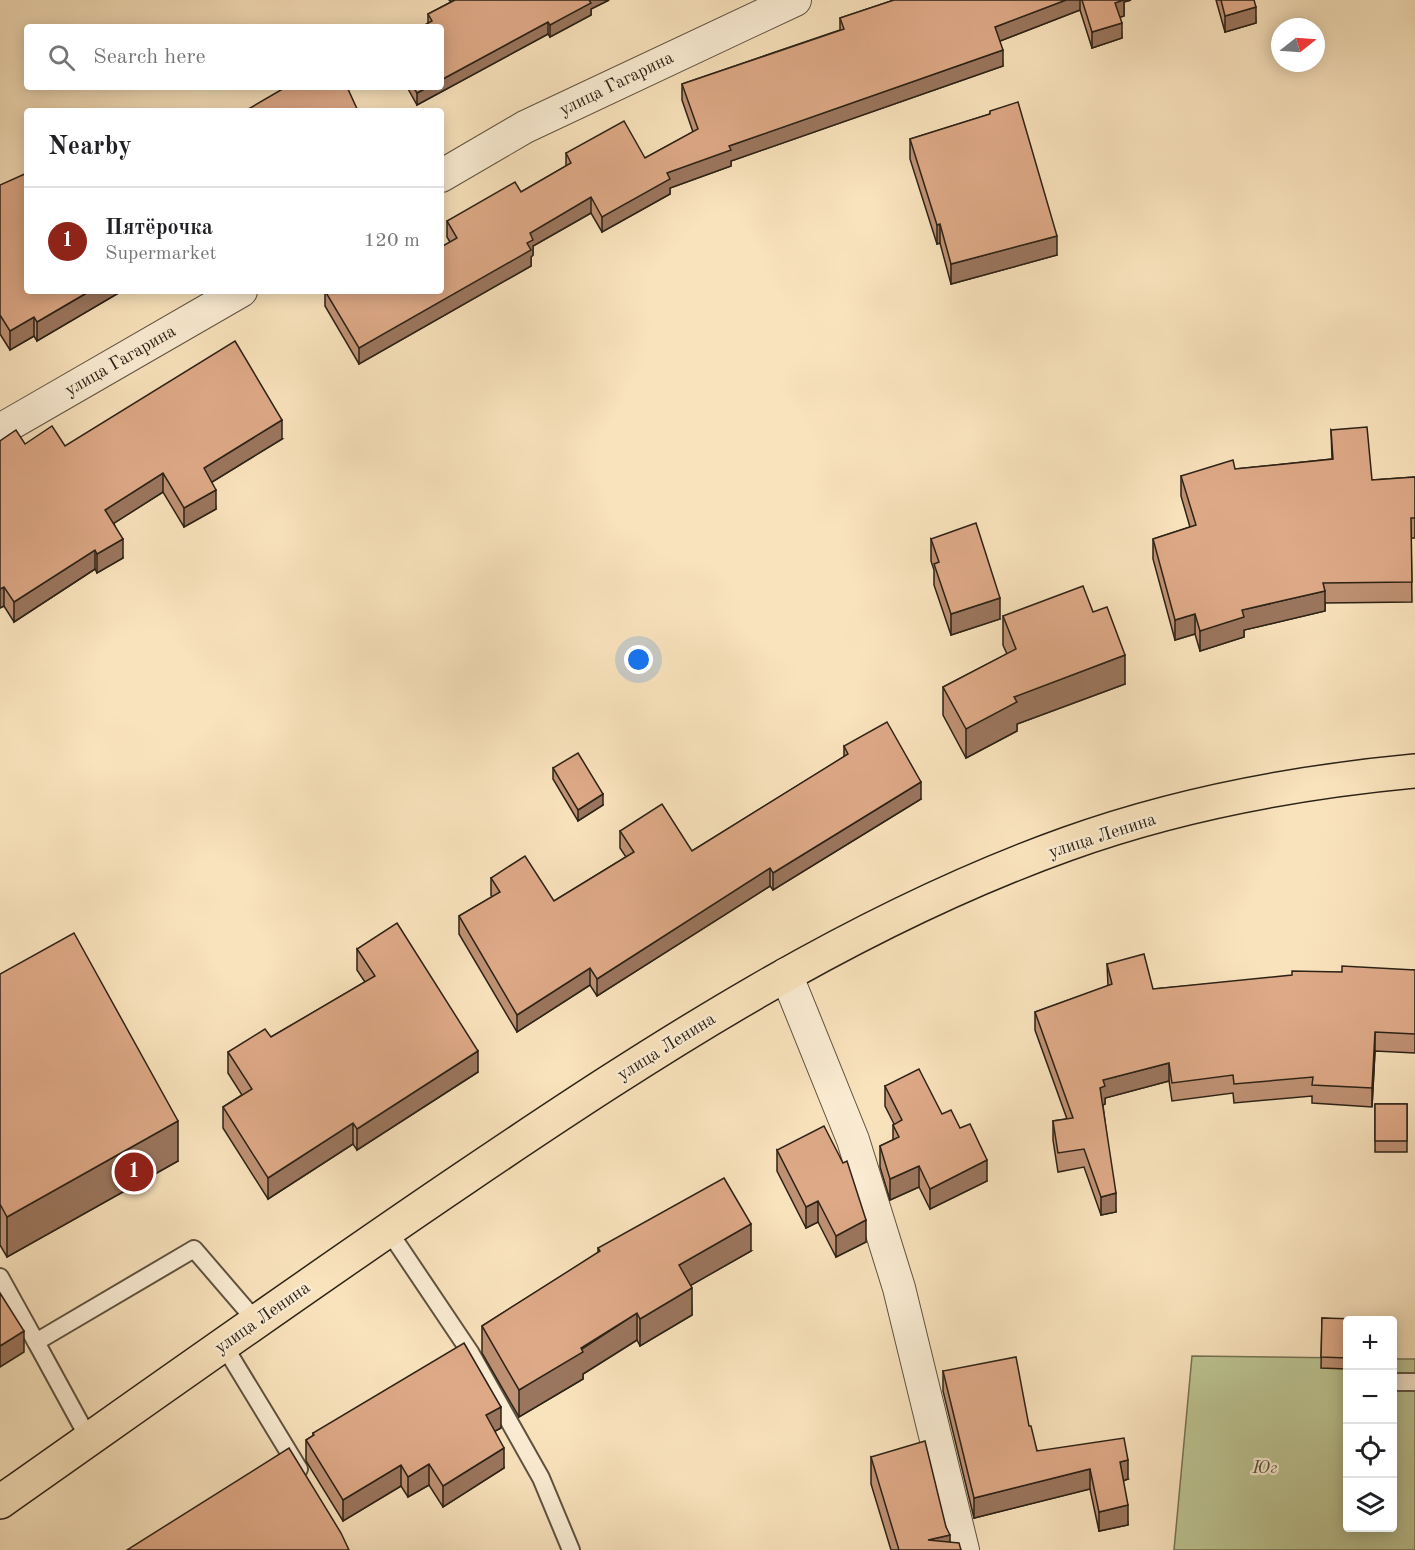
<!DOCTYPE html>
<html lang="en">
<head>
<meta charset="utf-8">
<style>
  :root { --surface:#fff; --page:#f6f6f6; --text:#202124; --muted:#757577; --line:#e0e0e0; --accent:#8f2418 }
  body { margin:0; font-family:"Old Standard TT",serif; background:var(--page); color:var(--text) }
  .controls { position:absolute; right:18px; bottom:18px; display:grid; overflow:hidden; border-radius:6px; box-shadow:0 3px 15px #0003 }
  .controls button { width:54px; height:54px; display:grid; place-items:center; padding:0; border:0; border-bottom:2px solid var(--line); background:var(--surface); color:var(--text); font:30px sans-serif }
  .compass { position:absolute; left:1271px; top:18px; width:54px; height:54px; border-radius:50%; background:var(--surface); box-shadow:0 3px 15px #0003; rotate:73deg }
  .you { position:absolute; left:639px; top:660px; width:21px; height:21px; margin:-15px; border:4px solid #fff; border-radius:50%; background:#1a73e8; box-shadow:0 0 0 9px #1a73e833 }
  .badge { display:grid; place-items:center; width:39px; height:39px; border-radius:50%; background:var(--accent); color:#fff; font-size:20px; font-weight:700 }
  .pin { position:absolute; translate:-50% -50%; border:3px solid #fff; box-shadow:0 2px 6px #0006 }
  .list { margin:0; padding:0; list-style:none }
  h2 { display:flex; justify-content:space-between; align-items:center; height:78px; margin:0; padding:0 24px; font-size:26px }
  h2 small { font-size:20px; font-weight:400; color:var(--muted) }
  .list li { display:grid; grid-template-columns:39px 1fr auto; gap:18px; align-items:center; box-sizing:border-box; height:108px; padding:0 24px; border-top:2px solid var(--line) }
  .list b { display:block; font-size:22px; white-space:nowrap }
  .list p { margin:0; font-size:20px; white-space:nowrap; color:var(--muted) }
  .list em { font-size:20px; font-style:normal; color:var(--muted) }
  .icon { flex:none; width:33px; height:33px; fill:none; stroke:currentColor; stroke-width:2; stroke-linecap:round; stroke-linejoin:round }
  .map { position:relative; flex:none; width:1415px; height:1550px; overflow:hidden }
  .search { position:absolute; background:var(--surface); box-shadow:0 3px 15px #0003; left:24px; top:24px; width:420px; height:66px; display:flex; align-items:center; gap:15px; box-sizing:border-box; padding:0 21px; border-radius:6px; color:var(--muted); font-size:22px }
  .panel { position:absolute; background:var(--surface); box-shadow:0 3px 15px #0003; left:24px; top:108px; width:420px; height:186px; border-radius:6px }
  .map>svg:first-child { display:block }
  .green { fill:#bcc492; stroke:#747354; stroke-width:1.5 }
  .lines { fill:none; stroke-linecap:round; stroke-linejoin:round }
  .lane-casing { stroke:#5f5240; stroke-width:20 }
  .street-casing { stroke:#5f5240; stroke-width:34 }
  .primary-casing { stroke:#2c2216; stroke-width:36 }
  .lane { stroke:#fbedd4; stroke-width:16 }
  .street { stroke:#fbedd4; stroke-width:32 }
  .primary { stroke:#f9e3bd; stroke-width:33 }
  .wall { fill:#bf9174; stroke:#2c2216; stroke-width:1.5 }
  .shaded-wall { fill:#9b765e; stroke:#2c2216; stroke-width:1.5 }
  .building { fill:#dea987; stroke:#2c2216; stroke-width:1.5 }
  .labels { text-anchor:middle; stroke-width:4.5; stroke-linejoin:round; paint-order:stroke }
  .street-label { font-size:18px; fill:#2c2216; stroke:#fbedd4 }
  .park-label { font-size:18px; font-style:italic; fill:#57533b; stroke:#fbedd4 }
</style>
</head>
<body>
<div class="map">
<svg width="1415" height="1550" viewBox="0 0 1415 1550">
  <rect width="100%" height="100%" fill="#f9e3bd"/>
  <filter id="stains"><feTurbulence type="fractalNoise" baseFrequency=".00333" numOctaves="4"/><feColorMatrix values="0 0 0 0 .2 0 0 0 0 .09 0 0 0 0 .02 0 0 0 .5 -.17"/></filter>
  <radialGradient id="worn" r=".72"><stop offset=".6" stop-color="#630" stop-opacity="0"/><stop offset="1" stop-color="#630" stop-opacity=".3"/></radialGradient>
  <polygon class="green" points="1192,1356 1347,1358 1348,1528 1392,1528 1393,1359 1415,1359 1415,1550 1174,1550"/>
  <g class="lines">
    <g class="lane-casing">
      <g id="lane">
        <polyline points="388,1230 470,1352 541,1478 571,1550"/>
        <polyline points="0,1277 36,1342"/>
        <polyline points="223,1344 299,1469"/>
        <polyline points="1392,1382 1415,1382"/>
        <polyline points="89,1439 36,1342 194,1249 256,1321"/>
      </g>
    </g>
    <g class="street-casing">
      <g id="street">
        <polyline points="441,176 525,127 795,0"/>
        <polyline points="0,430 241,291"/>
        <polyline points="786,974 853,1140 899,1288 963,1550"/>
      </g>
    </g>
    <g class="primary-casing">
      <path id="primary" d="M 0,1502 C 155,1393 309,1283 466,1177 C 654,1050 852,921 1067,844 C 1178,804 1297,782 1415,771"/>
    </g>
    <use href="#lane" class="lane"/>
    <use href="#street" class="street"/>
    <use href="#primary" class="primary"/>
  </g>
  <g class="wall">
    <polygon points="449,0 609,0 591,9 591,15 550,37 548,34 417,105 407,87 441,87 428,23 428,14 451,2"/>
    <polygon points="894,0 1131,0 1124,2 1124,16 1120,17 1122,38 1092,48 1080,10 1000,41 1003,66 731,161 731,166 670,188 670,194 602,232 591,213 533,246 533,255 531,257 531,266 359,364 325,306 325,291 441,291 450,242 447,237 447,221 521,192 566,166 566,153 645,158 693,132 682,100 682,84 840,30 840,18"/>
    <polygon points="1216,0 1254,0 1256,23 1225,32"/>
    <polygon points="990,111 1057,255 951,284 940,243 937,244 910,159 910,139 990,114"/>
    <polygon points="0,185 27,291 122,291 37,341 34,336 10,350 0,334"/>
    <polygon points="1331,430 1372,480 1415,477 1415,538 1411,538 1412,602 1325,603 1325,611 1244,630 1244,637 1200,651 1195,634 1175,640 1153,559 1153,539 1190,527 1181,496 1181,476 1235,469 1332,459"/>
    <polygon points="282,439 212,482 216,509 184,527 163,492 114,523 123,558 97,573 95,569 14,622 4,606 0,608 25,444 65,446"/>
    <polygon points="931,539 1000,619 951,635 934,585 934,570 931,561"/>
    <polygon points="1093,612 1125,684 1017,724 1017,731 966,758 943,715 943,687 1007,654 1003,645 1003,616"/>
    <polygon points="844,746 921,799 773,890 770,886 597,996 590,985 517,1032 459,934 459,916 492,897 491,895 491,878 554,901 626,857 620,848 620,831 692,851 844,757"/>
    <polygon points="553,768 603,805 578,821 553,779"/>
    <polygon points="357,949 478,1072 357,1150 353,1144 268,1199 223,1128 223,1107 242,1095 228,1073 228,1052 271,1037 365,982 357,970"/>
    <polygon points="1107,964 1153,989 1342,972 1415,970 1415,1053 1375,1051 1372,1107 1312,1103 1312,1096 1234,1103 1233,1093 1172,1101 1169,1081 1105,1098 1105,1104 1103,1105 1116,1212 1101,1215 1084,1167 1058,1172 1053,1140 1053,1121 1067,1119 1035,1030 1035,1012 1108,986"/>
    <polygon points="0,974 178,1161 7,1257 0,1245"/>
    <polygon points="885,1086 942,1114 987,1181 930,1209 919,1187 890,1200 880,1167 880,1146 893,1140 893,1125 894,1124 885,1106"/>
    <rect x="1375" y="1104" width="32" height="48"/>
    <polygon points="777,1150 866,1242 836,1257 818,1222 806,1228 777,1171"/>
    <polygon points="598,1248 751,1251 691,1285 692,1315 640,1346 637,1340 583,1374 583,1379 519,1417 482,1353 482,1326 598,1253"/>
    <polygon points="1322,1318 1347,1320 1347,1369 1321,1368"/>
    <polygon points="943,1371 1029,1426 1037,1451 1128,1479 1123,1481 1128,1525 1099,1531 1090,1489 974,1518 943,1391"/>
    <polygon points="501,1428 495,1431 504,1468 443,1507 429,1485 408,1497 401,1486 343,1521 306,1461 306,1440 313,1436 313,1433"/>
    <polygon points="871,1457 946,1527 950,1542 961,1550 891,1550 871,1484"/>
  </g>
  <g class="shaded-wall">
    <polygon points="588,0 609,0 591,9 591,15 550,37 550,25"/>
    <polygon points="1066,0 1080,0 1080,10 995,43 995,27"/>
    <polygon points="1120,0 1131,0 1124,2 1124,16 1115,19 1115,3"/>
    <polygon points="1256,7 1256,23 1225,32 1225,16"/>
    <polygon points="548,22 548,34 417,105 417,93 428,87 441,87 441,80"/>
    <polygon points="1122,23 1122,38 1092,48 1092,32"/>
    <polygon points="1003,50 1003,66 731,161 731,166 670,188 670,194 602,232 602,217 667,173 729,146"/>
    <polygon points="591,197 591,213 533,246 533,255 531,257 531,266 359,364 359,348 527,243 530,233"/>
    <polygon points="940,224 940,243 937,244 937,225"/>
    <polygon points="1057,236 1057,255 951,284 951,264"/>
    <polygon points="90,291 122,291 37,341 37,322"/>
    <polygon points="34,317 34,336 10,350 10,331"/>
    <polygon points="282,420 282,439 204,487 204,468"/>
    <polygon points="163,473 163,492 105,529 105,510"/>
    <polygon points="216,490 216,509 184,527 184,508"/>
    <polygon points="123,539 123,558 97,573 97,554"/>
    <polygon points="95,550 95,569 14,622 14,602"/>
    <polygon points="4,587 4,606 0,608 0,589"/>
    <polygon points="1325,591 1325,611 1244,630 1244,637 1200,651 1200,631 1242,610"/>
    <polygon points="1000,598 1000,619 951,635 951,614"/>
    <polygon points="1195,614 1195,634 1175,640 1175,620"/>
    <polygon points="1125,655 1125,684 1017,724 1017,731 966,758 966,729 1014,697"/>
    <polygon points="921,782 921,799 773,890 773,873"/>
    <polygon points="603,794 603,805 578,821 578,810"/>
    <polygon points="770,868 770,886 597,996 597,979"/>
    <polygon points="590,968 590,985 517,1032 517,1015"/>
    <polygon points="1375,1032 1375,1051 1372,1107 1372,1088"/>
    <polygon points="478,1051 478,1072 357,1150 357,1129"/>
    <polygon points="1169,1063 1169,1081 1105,1098 1105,1104 1100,1106 1100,1088 1103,1080"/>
    <polygon points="178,1121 178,1161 7,1257 7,1217"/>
    <polygon points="353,1123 353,1144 268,1199 268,1178"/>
    <polygon points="987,1160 987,1181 930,1209 930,1189"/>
    <polygon points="919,1166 919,1187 890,1200 890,1179"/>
    <polygon points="1116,1193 1116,1212 1101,1215 1101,1197"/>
    <polygon points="818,1201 818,1222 806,1228 806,1207"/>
    <polygon points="866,1220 866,1242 836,1257 836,1236"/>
    <polygon points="751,1224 751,1251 679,1292 679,1265"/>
    <polygon points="692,1288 692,1315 640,1346 640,1319"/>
    <polygon points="637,1313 637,1340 583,1374 583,1379 519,1417 519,1390"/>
    <polygon points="24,1331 24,1352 0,1367 0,1346"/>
    <polygon points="501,1407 501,1428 486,1436 486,1415"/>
    <polygon points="504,1448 504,1468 443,1507 443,1486"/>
    <polygon points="1128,1460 1128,1479 1120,1482 1120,1462"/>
    <polygon points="429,1464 429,1485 408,1497 408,1477"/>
    <polygon points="401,1465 401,1486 343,1521 343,1500"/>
    <polygon points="1090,1469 1090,1489 974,1518 974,1498"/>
    <polygon points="1128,1505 1128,1525 1099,1531 1099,1512"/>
    <polygon points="950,1535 950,1550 928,1540"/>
  </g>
  <g class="building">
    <polygon points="455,0 589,0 591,3 550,25 548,22 441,80 441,27 421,27 432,21 428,14"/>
    <polygon points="894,0 1066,0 995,27 1003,50 729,146 731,150 667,173 670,179 602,217 591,197 530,233 533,240 527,243 531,250 359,348 325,291 441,291 441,247 457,238 447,221 515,182 521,192 571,163 566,153 624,121 645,158 698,129 682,84 844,29 840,18"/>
    <polygon points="1082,0 1124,0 1115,3 1122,23 1092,32"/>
    <polygon points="1221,0 1254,0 1256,7 1225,16"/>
    <polygon points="286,87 347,87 358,111 245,111"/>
    <polygon points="413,87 428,87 417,93"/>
    <polygon points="1018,102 1057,236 951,264 940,224 937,225 910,139 990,114 990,111"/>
    <polygon points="27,173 27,291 90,291 37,322 34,317 10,331 0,315 0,185"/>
    <polygon points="235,341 282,420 204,468 216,490 184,508 163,473 105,510 123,539 97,554 95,550 14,602 4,587 0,589 0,441 16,430 25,444 52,426 65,446"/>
    <polygon points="1367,427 1372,480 1415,477 1415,518 1411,518 1412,582 1323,583 1325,591 1242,610 1244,617 1200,631 1195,614 1175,620 1153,539 1196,525 1181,476 1233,460 1235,469 1333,459 1331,430"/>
    <polygon points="976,523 1000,598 951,614 934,564 939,562 931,539"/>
    <polygon points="1083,586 1093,612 1107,607 1125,655 1014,697 1017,702 966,729 943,687 1016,649 1003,616"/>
    <polygon points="887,722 921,782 773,873 770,868 597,979 590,968 517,1015 459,916 500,892 491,878 525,856 554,901 634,852 620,831 662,804 692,851 848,754 844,746"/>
    <polygon points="578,753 603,794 578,810 553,768"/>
    <polygon points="397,923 478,1051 357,1129 353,1123 268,1178 223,1107 252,1089 228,1052 265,1029 271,1037 375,976 357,949"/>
    <polygon points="74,933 178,1121 7,1217 0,1204 0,974"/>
    <polygon points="1144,954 1153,989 1292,975 1292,971 1342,972 1342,966 1415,970 1415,1034 1375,1032 1372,1088 1312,1085 1313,1077 1234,1084 1233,1075 1172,1083 1169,1063 1103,1080 1105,1086 1100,1088 1116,1193 1101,1197 1084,1149 1058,1153 1053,1121 1073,1118 1035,1012 1112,984 1107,964"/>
    <polygon points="919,1069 942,1114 951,1110 960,1128 970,1124 987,1160 930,1189 919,1166 890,1179 880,1146 899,1137 893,1125 902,1120 885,1086"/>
    <rect x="1375" y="1104" width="32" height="37"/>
    <polygon points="824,1126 843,1163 847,1161 866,1220 836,1236 818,1201 806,1207 777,1150"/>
    <polygon points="724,1178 751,1224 679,1265 692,1288 640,1319 637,1313 581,1348 583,1352 519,1390 482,1326 600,1251 598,1248"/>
    <polygon points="0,1293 24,1331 0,1346"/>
    <polygon points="1322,1318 1356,1319 1356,1320 1347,1320 1347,1358 1321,1357"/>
    <polygon points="464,1343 501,1407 486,1415 504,1448 443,1486 429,1464 408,1477 401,1465 343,1500 306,1440 314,1435 313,1433"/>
    <polygon points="1016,1357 1029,1426 1031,1426 1037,1451 1124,1438 1128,1460 1120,1462 1128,1505 1099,1512 1090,1469 974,1498 943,1371"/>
    <polygon points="925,1441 946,1527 950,1535 928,1540 959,1543 961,1550 899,1550 871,1457"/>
    <polygon points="289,1448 341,1533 349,1550 127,1550"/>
  </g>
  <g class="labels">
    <g class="street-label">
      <text transform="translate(616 83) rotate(-26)" y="6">улица Гагарина</text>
      <text transform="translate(120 360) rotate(-30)" y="6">улица Гагарина</text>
      <text transform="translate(1102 835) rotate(-18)" y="6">улица Ленина</text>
      <text transform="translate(666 1046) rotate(-32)" y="6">улица Ленина</text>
      <text transform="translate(262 1317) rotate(-35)" y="6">улица Ленина</text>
    </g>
    <g class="park-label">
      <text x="1265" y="1473">Юг</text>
    </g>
  </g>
  <rect width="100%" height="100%" filter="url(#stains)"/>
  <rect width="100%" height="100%" fill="url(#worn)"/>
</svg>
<div class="controls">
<button>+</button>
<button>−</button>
<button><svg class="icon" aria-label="locate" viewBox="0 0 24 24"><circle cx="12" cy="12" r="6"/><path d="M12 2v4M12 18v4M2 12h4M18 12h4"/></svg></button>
<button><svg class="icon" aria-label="layers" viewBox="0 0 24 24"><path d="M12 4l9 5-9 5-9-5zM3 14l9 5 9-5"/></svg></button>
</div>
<svg class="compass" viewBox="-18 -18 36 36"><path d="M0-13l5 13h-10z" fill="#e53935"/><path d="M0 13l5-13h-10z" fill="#757577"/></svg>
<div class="you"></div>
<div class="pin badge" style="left:134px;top:1172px">1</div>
<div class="search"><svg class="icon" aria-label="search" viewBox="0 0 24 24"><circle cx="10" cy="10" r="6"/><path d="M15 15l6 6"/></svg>Search here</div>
<section class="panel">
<h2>Nearby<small></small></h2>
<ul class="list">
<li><span class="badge">1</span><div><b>Пятёрочка</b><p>Supermarket</p></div><em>120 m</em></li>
</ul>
</section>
</div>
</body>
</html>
